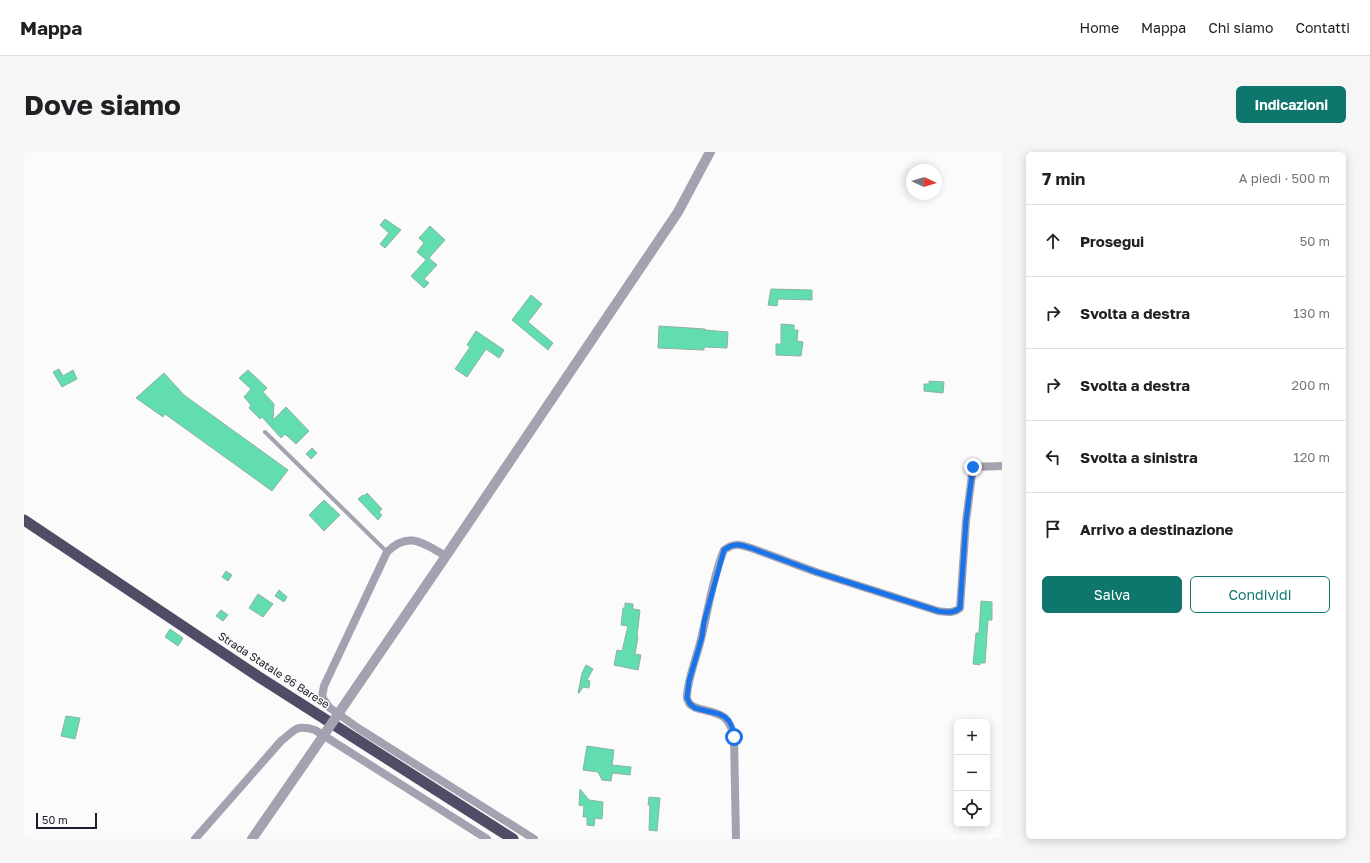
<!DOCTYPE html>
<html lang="it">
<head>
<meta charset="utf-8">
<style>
  :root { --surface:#fff; --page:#f6f6f6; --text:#202124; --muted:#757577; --line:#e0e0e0; --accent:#0f766e }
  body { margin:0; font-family:"Golos Text",sans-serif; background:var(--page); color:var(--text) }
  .controls { position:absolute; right:12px; bottom:12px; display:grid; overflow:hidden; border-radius:6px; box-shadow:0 2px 10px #0003 }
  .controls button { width:36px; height:36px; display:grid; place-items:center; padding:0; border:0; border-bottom:1px solid var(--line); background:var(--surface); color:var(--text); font:20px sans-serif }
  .compass { position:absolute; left:882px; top:12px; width:36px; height:36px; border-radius:50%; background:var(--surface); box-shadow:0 2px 10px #0003; rotate:94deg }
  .scale { position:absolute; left:12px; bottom:10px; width:61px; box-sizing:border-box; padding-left:4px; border:2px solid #1e1d29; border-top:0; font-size:11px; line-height:14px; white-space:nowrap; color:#1e1d29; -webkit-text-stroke:3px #fbfbfb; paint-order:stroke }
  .stop { position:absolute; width:12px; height:12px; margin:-9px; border:3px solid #1a73e8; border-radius:50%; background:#fff }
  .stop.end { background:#1a73e8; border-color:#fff; box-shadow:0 1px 4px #0008 }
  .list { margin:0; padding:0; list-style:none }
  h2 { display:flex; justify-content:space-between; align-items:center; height:52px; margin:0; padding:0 16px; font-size:17px }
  h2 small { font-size:13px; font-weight:400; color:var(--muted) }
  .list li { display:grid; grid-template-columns:26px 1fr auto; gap:12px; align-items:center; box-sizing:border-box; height:72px; padding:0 16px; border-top:1px solid var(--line) }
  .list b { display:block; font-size:15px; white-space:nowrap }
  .list em { font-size:13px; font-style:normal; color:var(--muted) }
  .actions { display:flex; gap:8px; padding:12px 16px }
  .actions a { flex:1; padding:9px 0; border:1px solid var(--accent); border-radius:6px; text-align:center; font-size:14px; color:var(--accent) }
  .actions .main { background:var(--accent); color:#fff }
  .icon { flex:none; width:22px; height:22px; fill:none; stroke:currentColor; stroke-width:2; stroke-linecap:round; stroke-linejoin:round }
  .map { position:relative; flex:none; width:978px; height:687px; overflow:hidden; border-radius:6px }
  header { display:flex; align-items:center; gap:24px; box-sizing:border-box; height:56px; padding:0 20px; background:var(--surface); border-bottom:1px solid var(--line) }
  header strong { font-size:19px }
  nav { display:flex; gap:22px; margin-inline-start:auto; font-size:14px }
  .intro { display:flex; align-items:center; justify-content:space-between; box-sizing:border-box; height:96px; padding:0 24px }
  h1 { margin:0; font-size:28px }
  .button { padding:10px 18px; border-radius:6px; background:var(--accent); color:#fff; font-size:14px; font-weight:700 }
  main { display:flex; gap:24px; padding:0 24px }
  aside { flex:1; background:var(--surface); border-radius:6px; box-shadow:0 2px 10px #0003 }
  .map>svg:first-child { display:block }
  .building { fill:#61ddb0; stroke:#8eb2a2 }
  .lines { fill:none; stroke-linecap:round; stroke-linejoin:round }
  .service { stroke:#a3a2b0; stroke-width:4 }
  .minor { stroke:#a3a2b0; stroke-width:8 }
  .tertiary { stroke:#a3a2b0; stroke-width:10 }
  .trunk { stroke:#504c66; stroke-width:11 }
  .tertiary-bridge { stroke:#a3a2b0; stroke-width:10 }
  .route { stroke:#1a73e8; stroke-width:5 }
  .labels { text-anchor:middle; stroke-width:3; stroke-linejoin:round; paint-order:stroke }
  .street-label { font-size:11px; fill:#1e1d29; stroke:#fbfbfb }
</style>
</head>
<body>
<header>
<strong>Mappa</strong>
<nav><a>Home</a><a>Mappa</a><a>Chi siamo</a><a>Contatti</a></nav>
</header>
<div class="intro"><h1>Dove siamo</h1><a class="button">Indicazioni</a></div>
<main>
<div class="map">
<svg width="978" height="687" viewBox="0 0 978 687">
  <rect width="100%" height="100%" fill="#fbfbfb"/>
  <g class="building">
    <polygon points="361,67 377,78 361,96 356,92 365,81 356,73"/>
    <polygon points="406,74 421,88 405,106 413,113 400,127 405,131 400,136 387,124 402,108 393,100 400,91 395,86"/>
    <polygon points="747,137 788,138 788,148 754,147 753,154 744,153"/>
    <polygon points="507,143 518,152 504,170 529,191 524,198 488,168"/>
    <polygon points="757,172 770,173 770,178 774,178 773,189 779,190 777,204 752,203 752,192 757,192"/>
    <polygon points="635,174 681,177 681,178 704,180 703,196 680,195 680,198 634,196"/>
    <polygon points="452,179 480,198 475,206 462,197 443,225 431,217 446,195 443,193"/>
    <polygon points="35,217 39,224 49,218 53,227 38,235 29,220"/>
    <polygon points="224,218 243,236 239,240 250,252 249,268 262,255 285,279 272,292 261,282 257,286 238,265 236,267 225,256 227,253 220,245 227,237 215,226"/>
    <polygon points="140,221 160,243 264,318 248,339 141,262 139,265 112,246"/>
    <polygon points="905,229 920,230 919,241 900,239 900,232 905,232"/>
    <polygon points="288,296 293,301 287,307 282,302"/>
    <polygon points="343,341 358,357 355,360 358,363 354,368 334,347 339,343 340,344"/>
    <polygon points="300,348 316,363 300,379 285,363"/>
    <polygon points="202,419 208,423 204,429 198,425"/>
    <polygon points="255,438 263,445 260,450 251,444"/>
    <polygon points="234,442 249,452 239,465 225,456"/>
    <polygon points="957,449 968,450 968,468 964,468 961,511 956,511 956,513 949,512 952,481 955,481"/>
    <polygon points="601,451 609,452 609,457 616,458 613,485 614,485 611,502 617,503 614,518 590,513 593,498 598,499 604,474 597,473 599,456 601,456"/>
    <polygon points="197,458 204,463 199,469 192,464"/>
    <polygon points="146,477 159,486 154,494 141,485"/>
    <polygon points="562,513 569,517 563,528 566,529 565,536 559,535 555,541 554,541 558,521"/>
    <polygon points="42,564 56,566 51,587 37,584"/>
    <polygon points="563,594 590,598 588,613 607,615 606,623 589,621 589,622 588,622 587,629 578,628 574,620 559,618"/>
    <polygon points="556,637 565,648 579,650 578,667 571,666 570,674 563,673 563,665 559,665 560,654 555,653"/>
    <polygon points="625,645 636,646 633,679 625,678 626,653 624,653"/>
  </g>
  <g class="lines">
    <polyline class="service" points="241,280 363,400"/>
    <g class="minor">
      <path d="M 422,404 C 400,392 385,378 363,400 L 300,534 L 298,545 L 306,556 L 334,576 L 510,687"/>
      <path d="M 171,687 L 257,589 C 271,578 272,572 291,578 L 463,687"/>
      <path d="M 712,687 L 710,585 C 705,562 696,562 676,557 C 672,556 668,555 665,551 C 665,551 663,547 663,546 C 662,532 674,501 677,487 C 684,459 689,424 700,398 C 710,390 716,393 727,396 L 792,420 L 914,459 C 922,460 929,462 936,456 L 942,369 L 949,315 L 978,314"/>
    </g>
    <g class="tertiary">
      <polyline points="323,549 422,404 654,60 686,0"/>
      <polyline points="228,687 280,612"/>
    </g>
    <polyline class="trunk" points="0,368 235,525 489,687"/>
    <polyline class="tertiary-bridge" points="280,612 323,549"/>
  </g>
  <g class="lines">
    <path class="route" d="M 710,585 L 708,575 L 705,569 L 701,565 L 695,562 L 671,556 L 666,552 L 663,546 L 665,529 L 678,485 L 680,470 L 700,398 C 710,390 716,393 727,396 L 792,420 L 914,459 C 922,460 929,462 936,456 L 942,369 L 949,315"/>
  </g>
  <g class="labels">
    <g class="street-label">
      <text transform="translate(250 518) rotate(33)" y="4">Strada Statale 96 Barese</text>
    </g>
  </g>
</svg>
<div class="controls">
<button>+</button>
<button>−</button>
<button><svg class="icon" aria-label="locate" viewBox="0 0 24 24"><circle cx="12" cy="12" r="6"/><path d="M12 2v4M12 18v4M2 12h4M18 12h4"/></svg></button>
</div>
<svg class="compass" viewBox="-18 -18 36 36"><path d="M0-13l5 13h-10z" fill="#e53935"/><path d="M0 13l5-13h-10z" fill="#757577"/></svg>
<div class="scale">50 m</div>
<div class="stop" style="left:710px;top:585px"></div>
<div class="stop end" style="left:949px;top:315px"></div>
</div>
<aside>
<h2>7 min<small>A piedi · 500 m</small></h2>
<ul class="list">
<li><svg class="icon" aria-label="ahead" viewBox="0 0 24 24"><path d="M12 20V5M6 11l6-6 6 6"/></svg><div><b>Prosegui</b></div><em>50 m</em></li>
<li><svg class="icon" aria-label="right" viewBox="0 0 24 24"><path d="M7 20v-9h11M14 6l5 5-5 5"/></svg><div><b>Svolta a destra</b></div><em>130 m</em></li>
<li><svg class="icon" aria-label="right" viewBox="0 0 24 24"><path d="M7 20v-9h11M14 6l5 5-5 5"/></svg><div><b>Svolta a destra</b></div><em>200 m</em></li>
<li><svg class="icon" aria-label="left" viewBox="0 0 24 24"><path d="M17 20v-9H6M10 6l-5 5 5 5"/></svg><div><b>Svolta a sinistra</b></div><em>120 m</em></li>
<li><svg class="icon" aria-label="arrive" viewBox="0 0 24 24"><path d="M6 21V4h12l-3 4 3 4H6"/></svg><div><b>Arrivo a destinazione</b></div></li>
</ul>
<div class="actions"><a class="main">Salva</a><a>Condividi</a></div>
</aside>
</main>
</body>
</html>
